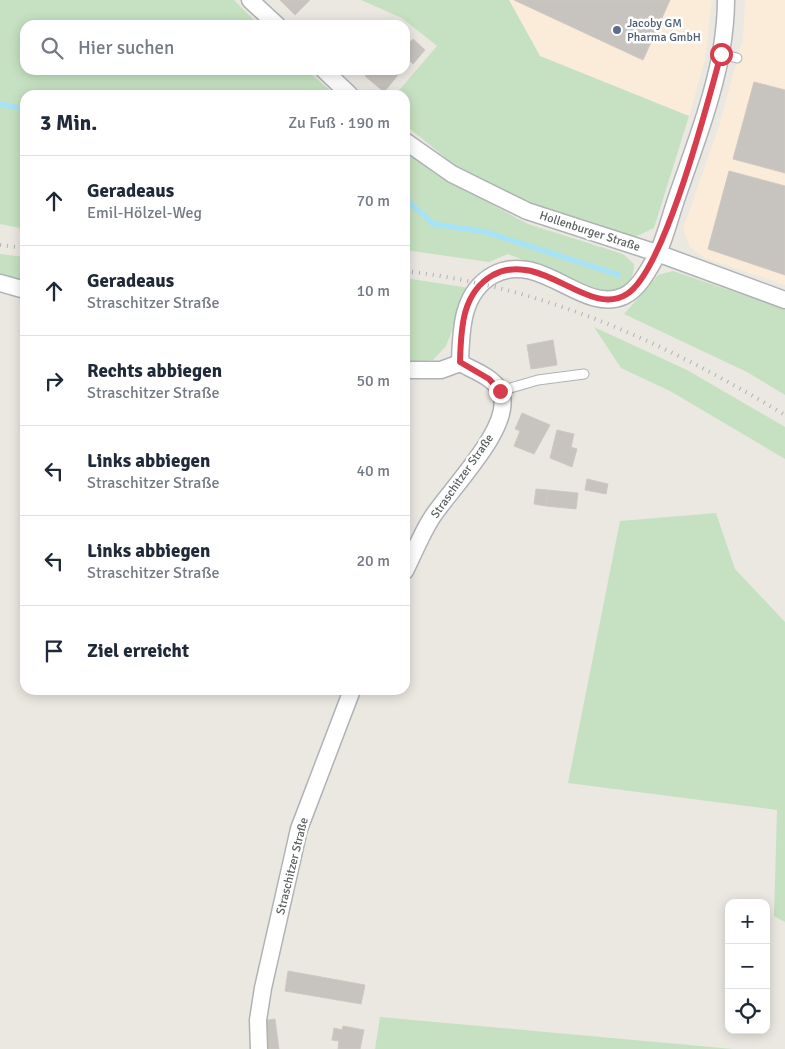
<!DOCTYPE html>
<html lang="de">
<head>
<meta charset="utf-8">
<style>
  :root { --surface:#fff; --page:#f6f6f7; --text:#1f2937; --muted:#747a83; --line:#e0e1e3 }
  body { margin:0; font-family:Signika,sans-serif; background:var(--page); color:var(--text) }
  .controls { position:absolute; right:15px; bottom:15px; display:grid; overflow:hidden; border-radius:10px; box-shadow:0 2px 12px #0003 }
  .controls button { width:45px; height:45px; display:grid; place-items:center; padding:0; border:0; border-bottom:1px solid var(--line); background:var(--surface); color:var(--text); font:25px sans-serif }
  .stop { position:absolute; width:15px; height:15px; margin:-11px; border:4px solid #d73d4d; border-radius:50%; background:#fff }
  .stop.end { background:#d73d4d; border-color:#fff; box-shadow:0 1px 5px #0008 }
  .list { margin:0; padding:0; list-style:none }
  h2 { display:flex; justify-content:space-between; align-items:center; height:65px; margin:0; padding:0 20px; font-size:21px }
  h2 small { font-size:16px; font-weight:400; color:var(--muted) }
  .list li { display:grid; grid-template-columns:32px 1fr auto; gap:15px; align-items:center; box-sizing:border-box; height:90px; padding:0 20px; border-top:1px solid var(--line) }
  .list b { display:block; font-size:19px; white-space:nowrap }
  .list p { margin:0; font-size:16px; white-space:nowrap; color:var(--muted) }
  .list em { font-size:16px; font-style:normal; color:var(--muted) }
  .icon { flex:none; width:28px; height:28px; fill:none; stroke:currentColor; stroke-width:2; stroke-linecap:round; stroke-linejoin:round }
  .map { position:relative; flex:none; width:785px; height:1049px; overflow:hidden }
  .search { position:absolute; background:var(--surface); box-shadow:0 2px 12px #0003; left:20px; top:20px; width:390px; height:55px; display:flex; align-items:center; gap:12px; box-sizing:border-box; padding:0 18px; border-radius:15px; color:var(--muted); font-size:19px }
  .panel { position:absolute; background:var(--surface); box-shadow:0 2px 12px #0003; left:20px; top:90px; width:390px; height:605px; border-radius:15px }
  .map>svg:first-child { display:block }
  .commercial { fill:#faecd9 }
  .green { fill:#c6e1c1 }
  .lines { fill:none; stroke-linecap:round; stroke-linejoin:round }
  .stream { stroke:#a8e2f6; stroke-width:5.5 }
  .building { fill:#c7c3be; stroke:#cfc8c1 }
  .service-casing { stroke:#afb3b6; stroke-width:11 }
  .minor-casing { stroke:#afb3b6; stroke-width:19 }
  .service { stroke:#fff; stroke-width:9 }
  .minor { stroke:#fff; stroke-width:16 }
  .rail { stroke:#b0b1b1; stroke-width:4; stroke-dasharray:1 6; stroke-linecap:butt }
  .route { stroke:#d73d4d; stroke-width:6 }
  .service-dot { fill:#5c6f8a; stroke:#fff; stroke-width:2 }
  .labels { text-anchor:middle; stroke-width:5; stroke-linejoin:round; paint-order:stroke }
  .service-label { font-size:12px; fill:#4e5e75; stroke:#fff; text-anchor:start }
  .street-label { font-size:12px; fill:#5a5f61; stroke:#fff }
</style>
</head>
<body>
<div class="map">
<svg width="785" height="1049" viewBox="0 0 785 1049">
  <rect width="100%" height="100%" fill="#ebe8e2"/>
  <g class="commercial">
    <polygon points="509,0 712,0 705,60 689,116 540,56"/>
    <polygon points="745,0 785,0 785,285 705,258 690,247 683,229 718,129 743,39"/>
  </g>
  <g class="green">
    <polygon points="0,0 234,0 259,25 25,25 25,70 306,70 336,95 25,95 25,229 0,224"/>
    <polygon points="361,0 509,0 540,56 689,116 654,228 633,238 531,205 457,167 405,125 405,95 395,95 437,46 402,18"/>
    <path d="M 405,150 L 441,177 L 528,224 L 623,254 L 634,264 C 634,283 624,287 608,293 L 508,254 L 489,262 L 405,250 Z"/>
    <polygon points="0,254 25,257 25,282 0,275"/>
    <polygon points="673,271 785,309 785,395 747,372 624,314 658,275"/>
    <polygon points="405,278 469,288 446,346 433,360 405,363"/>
    <polygon points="594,327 687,370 785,427 785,459 670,391 621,368"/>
    <polygon points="716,513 735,569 785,622 785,922 774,916 777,810 568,783 620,521"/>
    <polygon points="380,1017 733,1049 375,1049"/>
  </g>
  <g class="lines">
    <g class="stream">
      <polyline points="0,104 25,109"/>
      <polyline points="405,198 433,224 486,232 619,275"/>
    </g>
  </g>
  <g class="building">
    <polygon points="280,0 310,0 295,15"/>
    <polygon points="514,0 670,0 643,60"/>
    <polygon points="413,39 425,50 413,64 405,57 405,48"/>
    <polygon points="370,70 392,70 398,75 384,92 365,76"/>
    <polygon points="754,82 785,90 785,173 733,159"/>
    <polygon points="729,171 785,186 785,275 708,249"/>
    <polygon points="553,340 557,365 531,369 527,345"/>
    <polygon points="522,413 550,425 534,454 514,446 520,431 515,429"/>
    <polygon points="557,430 574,434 571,447 577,449 572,467 550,458"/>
    <polygon points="587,479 608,484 606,494 585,490"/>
    <polygon points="536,489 548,490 546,506 534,504"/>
    <polygon points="548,490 578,493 576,509 546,506"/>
    <polygon points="288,971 365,985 361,1004 285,991"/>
    <polygon points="275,1019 279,1049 264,1049 261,1021"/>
    <polygon points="343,1026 364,1030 360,1049 338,1049 339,1041 332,1040 334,1028 342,1030"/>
  </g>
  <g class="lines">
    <g class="service-casing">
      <g id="service">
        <polyline points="721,54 737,58"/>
        <polyline points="500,391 538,380 584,374"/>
      </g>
    </g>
    <g class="minor-casing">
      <g id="minor">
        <polyline points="250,0 277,25"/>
        <polyline points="324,70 350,95"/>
        <polyline points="405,141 452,174 527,211 657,253 785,300"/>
        <polyline points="0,283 25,290"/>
        <polyline points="405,370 441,370 460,363"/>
        <path d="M 405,571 C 414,553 421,535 431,519 C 448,491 517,424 500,391 C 493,377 473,370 460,363 C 461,331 461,293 493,275 C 541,249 582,315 624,296 C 639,289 649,269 657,255 C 666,236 671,213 678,194 C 694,148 712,101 721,53 C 724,35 726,18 726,0"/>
        <polyline points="259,1049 258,1020 263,988 299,829 352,690"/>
      </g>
    </g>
    <use href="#service" class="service"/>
    <use href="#minor" class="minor"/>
    <g class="rail">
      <polyline points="0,245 25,248"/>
      <path d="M 405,271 C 545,287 666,343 785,415"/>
    </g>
  </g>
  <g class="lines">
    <path class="route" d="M 500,391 L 489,379 L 460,362 C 461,331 461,293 493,275 C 542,249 588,319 627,294 C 665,270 708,101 721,54"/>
  </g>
  <circle class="service-dot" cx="617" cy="30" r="5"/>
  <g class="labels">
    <g class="service-label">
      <text x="627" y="27">Jacoby GM<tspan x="627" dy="14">Pharma GmbH</tspan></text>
    </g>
    <g class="street-label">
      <text transform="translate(590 231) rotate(18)" y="4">Hollenburger Straße</text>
      <text transform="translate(462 476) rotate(-55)" y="4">Straschitzer Straße</text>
      <text transform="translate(292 866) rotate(-76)" y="4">Straschitzer Straße</text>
    </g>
  </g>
</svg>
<div class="controls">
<button>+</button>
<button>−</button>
<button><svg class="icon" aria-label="locate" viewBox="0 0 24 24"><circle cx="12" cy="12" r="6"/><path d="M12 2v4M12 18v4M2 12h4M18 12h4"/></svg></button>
</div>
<div class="stop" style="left:721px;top:54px"></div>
<div class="stop end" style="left:500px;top:391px"></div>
<div class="search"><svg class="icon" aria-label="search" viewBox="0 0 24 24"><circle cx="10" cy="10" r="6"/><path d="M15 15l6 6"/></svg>Hier suchen</div>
<section class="panel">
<h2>3 Min.<small>Zu Fuß · 190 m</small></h2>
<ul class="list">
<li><svg class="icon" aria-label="ahead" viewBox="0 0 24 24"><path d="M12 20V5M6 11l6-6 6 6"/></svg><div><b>Geradeaus</b><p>Emil-Hölzel-Weg</p></div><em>70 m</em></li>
<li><svg class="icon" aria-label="ahead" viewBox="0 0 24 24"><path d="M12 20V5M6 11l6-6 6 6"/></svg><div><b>Geradeaus</b><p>Straschitzer Straße</p></div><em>10 m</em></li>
<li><svg class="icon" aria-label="right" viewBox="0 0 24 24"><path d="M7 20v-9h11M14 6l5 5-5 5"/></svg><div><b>Rechts abbiegen</b><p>Straschitzer Straße</p></div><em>50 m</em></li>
<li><svg class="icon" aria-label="left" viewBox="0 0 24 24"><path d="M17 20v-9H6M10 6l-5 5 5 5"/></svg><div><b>Links abbiegen</b><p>Straschitzer Straße</p></div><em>40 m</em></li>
<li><svg class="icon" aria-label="left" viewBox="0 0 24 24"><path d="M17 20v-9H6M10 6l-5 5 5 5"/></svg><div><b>Links abbiegen</b><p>Straschitzer Straße</p></div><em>20 m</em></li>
<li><svg class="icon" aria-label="arrive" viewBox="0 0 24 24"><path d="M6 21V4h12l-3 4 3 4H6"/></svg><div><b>Ziel erreicht</b></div></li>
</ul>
</section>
</div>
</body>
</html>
